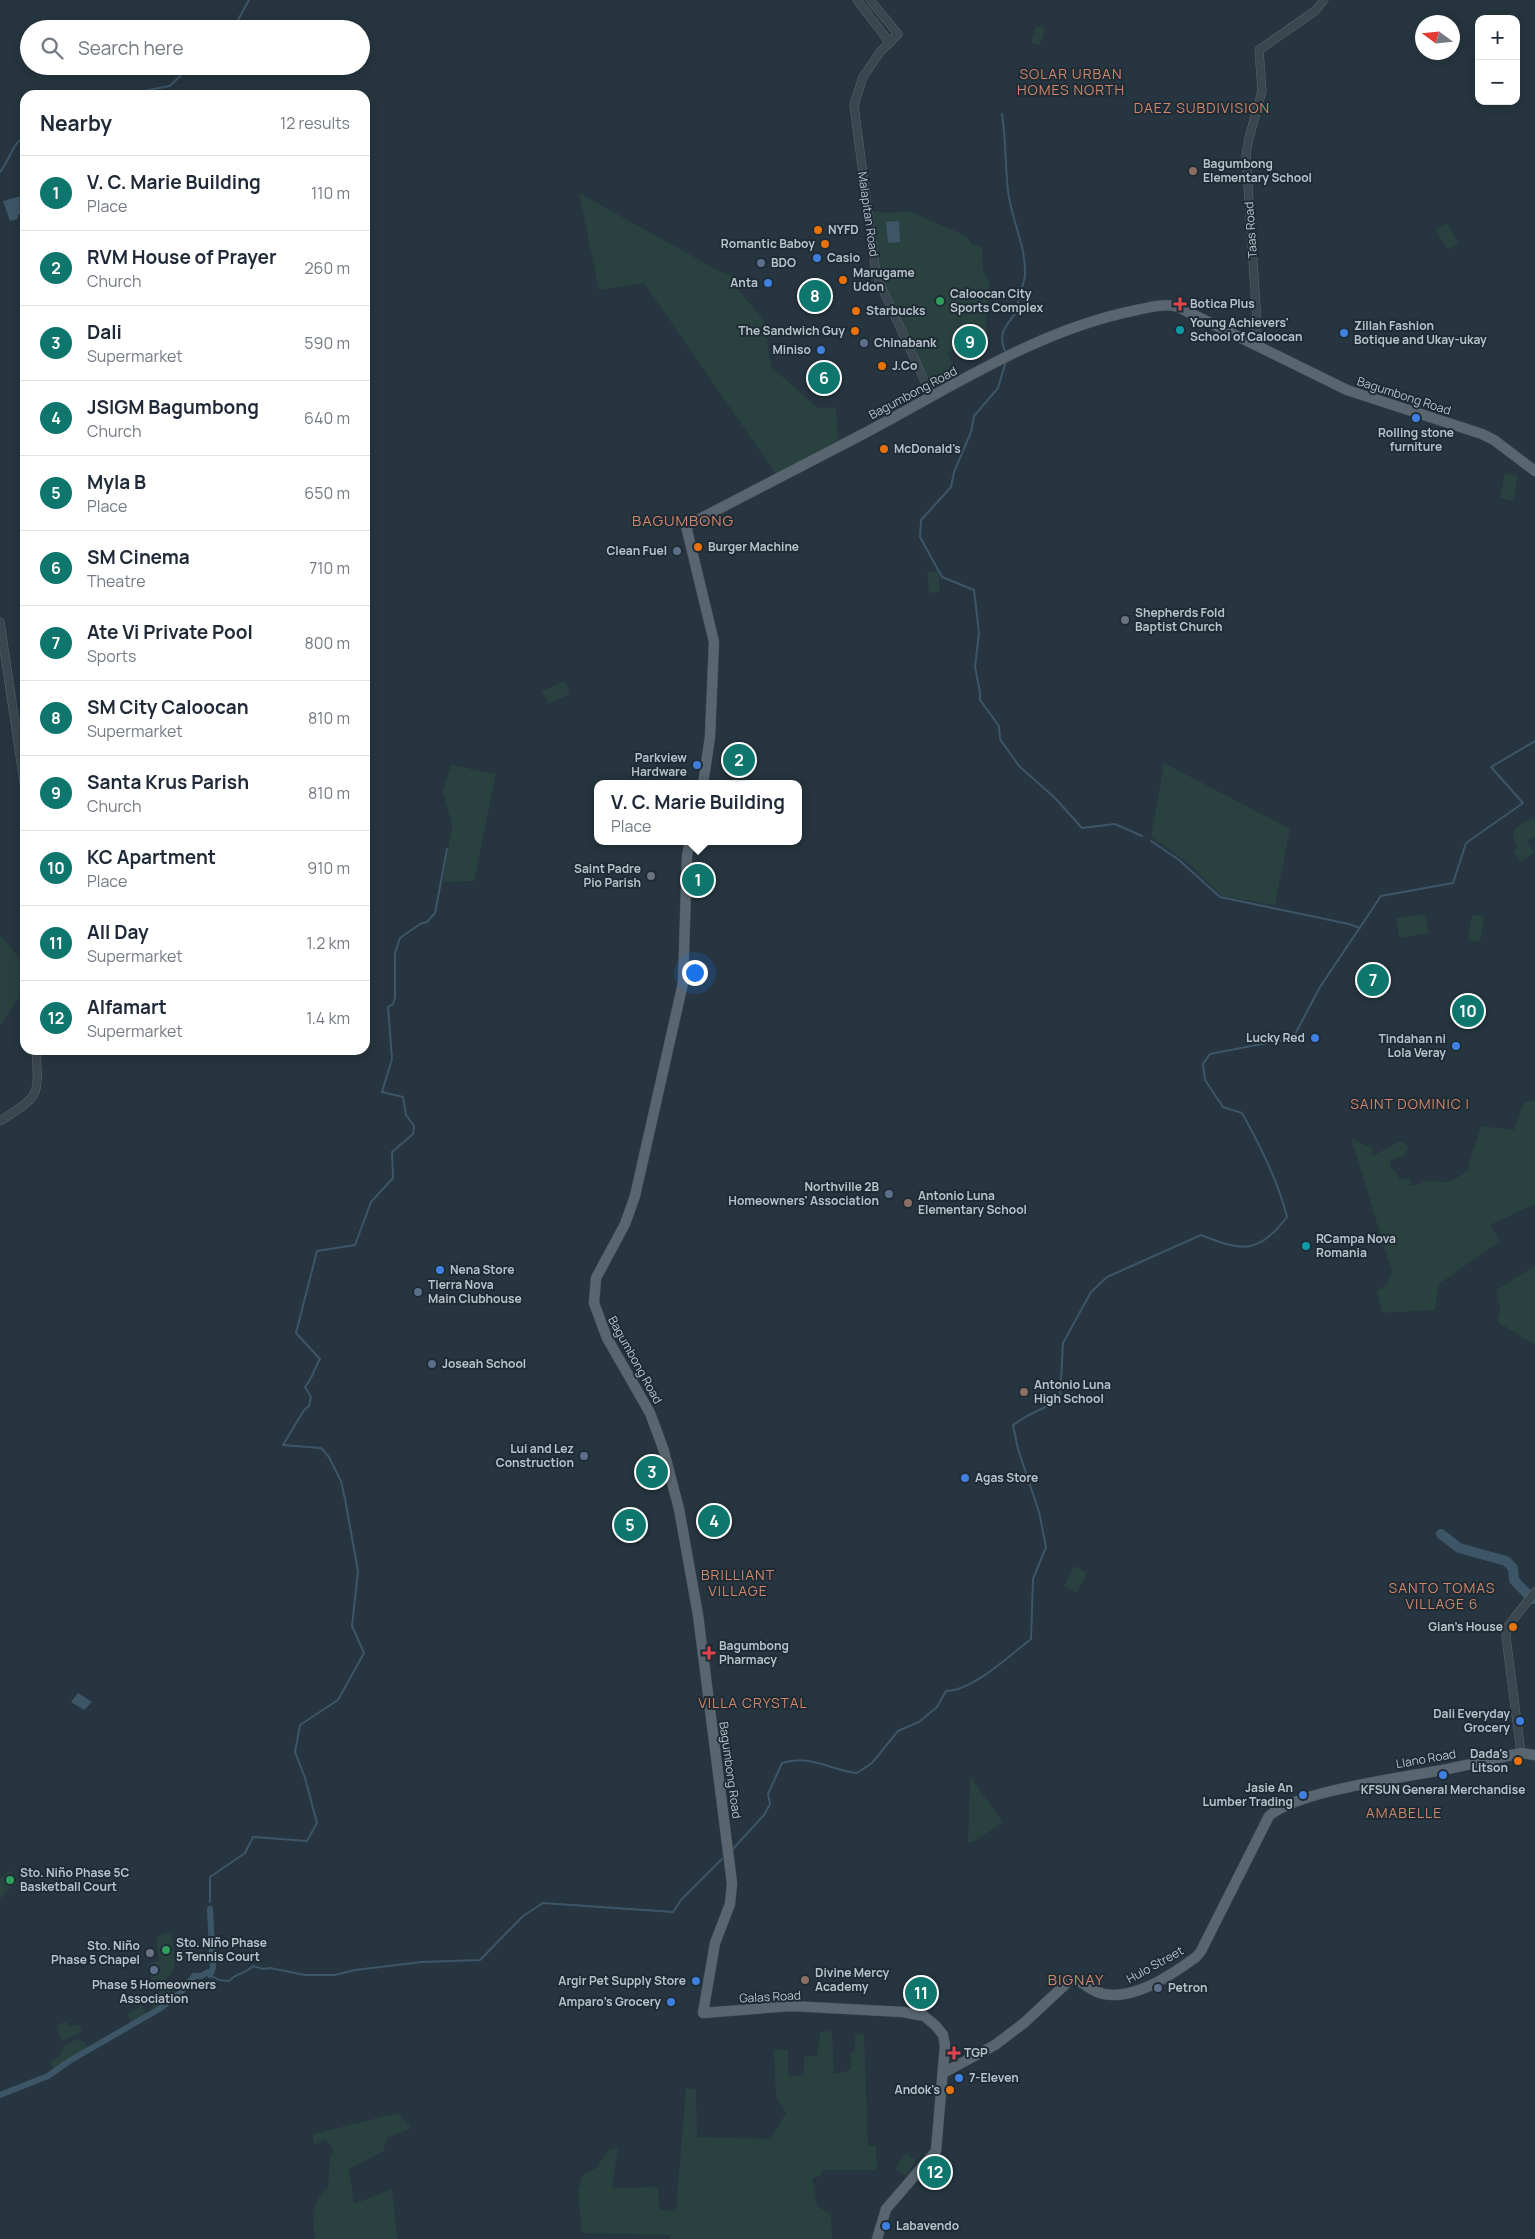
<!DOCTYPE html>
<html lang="en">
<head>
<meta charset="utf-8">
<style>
  :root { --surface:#fff; --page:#f6f6f7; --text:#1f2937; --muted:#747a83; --line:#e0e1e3; --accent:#0f766e }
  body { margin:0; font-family:Manrope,sans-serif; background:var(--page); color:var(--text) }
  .controls { position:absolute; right:15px; top:15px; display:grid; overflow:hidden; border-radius:10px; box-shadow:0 2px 12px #0003 }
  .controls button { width:45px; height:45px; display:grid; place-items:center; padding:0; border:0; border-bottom:1px solid var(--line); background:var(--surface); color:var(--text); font:25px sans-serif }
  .compass { position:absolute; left:1415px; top:15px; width:45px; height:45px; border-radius:50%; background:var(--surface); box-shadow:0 2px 12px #0003; rotate:285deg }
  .you { position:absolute; left:694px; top:972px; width:18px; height:18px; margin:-12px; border:4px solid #fff; border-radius:50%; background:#1a73e8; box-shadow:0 0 0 8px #1a73e833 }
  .badge { display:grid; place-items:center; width:32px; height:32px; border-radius:50%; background:var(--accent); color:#fff; font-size:16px; font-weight:700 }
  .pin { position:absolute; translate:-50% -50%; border:2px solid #fff; box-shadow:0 1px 5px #0006 }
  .popup { position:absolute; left:594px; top:780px; width:208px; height:65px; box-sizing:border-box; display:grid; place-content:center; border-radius:10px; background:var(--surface); filter:drop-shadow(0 1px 4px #0005); font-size:16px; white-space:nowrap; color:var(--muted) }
  .popup b { font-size:19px; color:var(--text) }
  .popup::after { content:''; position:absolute; left:50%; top:100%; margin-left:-10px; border:10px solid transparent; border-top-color:var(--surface) }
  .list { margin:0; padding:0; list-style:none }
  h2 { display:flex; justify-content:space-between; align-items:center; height:65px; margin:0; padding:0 20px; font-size:21px }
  h2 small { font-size:16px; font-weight:400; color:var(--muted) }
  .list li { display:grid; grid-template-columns:32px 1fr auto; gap:15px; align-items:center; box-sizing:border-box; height:75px; padding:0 20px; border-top:1px solid var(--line) }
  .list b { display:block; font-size:19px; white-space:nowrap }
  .list p { margin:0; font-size:16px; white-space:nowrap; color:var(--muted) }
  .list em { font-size:16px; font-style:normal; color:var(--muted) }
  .icon { flex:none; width:28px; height:28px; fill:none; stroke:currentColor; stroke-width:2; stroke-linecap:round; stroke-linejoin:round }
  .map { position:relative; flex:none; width:1535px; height:2239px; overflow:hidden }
  .search { position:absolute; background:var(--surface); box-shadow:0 2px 12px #0003; left:20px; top:20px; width:350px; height:55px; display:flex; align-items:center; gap:12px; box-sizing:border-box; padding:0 18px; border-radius:28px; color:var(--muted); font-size:19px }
  .panel { position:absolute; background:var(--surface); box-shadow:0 2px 12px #0003; left:20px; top:90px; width:350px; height:965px; border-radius:15px }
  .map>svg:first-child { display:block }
  .green { fill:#294240 }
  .water { fill:#3d5667 }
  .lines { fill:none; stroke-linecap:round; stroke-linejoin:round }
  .stream { stroke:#3d5667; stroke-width:2 }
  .canal { stroke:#3d5667; stroke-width:6 }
  .river { stroke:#3d5667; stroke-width:10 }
  .minor-casing { stroke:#58656d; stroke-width:9 }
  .major-casing { stroke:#445059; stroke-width:11 }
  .minor { stroke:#3b474f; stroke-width:8 }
  .major { stroke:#59666f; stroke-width:10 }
  .education-dot { fill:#8d6e63; stroke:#1f2c35; stroke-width:2 }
  .food-dot { fill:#e8710a; stroke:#1f2c35; stroke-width:2 }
  .shop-dot { fill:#3f7fe0; stroke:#1f2c35; stroke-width:2 }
  .service-dot { fill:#5c6f8a; stroke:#1f2c35; stroke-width:2 }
  .leisure-dot { fill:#2e9e5b; stroke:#1f2c35; stroke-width:2 }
  .health-dot { fill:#e0444e; stroke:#1f2c35; stroke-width:2 }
  .culture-dot { fill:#0f9aa8; stroke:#1f2c35; stroke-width:2 }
  .worship-dot { fill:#6b7280; stroke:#1f2c35; stroke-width:2 }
  .labels { text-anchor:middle; stroke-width:4; stroke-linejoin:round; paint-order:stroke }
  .poi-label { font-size:12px; font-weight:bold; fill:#b7c2ca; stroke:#1f2c35; text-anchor:start }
  .street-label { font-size:12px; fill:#b7c2ca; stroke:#1f2c35 }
  .neighbourhood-label { font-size:14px; letter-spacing:1px; fill:#d1856a; stroke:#1f2c35 }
  .quarter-label { font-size:15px; letter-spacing:1px; fill:#d1856a; stroke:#1f2c35 }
</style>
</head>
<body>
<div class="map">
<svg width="1535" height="2239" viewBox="0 0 1535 2239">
  <rect width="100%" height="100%" fill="#26353f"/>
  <g class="green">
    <polygon points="1036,26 1045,28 1040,45 1031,43"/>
    <polygon points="579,193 721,272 730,275 743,296 764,320 771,367 818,408 836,407 838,440 776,474 644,283 599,290"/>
    <polygon points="875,211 887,213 909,211 968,237 971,244 982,247 983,270 989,283 986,319 987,341 980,345 968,324 957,331 964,344 947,353 959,377 934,390 880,273 871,212"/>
    <polygon points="1447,223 1459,243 1448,250 1435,230"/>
    <polygon points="1505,473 1518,476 1513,501 1500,498"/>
    <polygon points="938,571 940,592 929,593 927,572"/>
    <polygon points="565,681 570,694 548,704 542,691"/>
    <polygon points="1164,763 1290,829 1275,905 1222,896 1186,861 1151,837"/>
    <polygon points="451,765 496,774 474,881 443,882 452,825 443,791"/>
    <polygon points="1532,817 1535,821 1535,836 1527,842 1535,852 1521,862 1513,852 1518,847 1513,839 1514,830"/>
    <polygon points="1425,914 1429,933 1399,938 1396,918"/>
    <polygon points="1472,915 1484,916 1480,942 1468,940"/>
    <polygon points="0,934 22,962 25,970 25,999 18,999 0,1026"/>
    <path d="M 1535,1100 L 1535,1204 L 1490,1225 L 1500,1241 L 1439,1284 L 1435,1310 L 1382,1313 L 1377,1291 L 1387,1284 L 1392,1272 L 1351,1138 L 1373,1149 L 1371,1153 L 1373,1156 L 1398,1142 L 1404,1142 L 1408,1147 L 1404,1156 L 1398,1156 L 1391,1161 L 1390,1169 L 1395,1170 L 1400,1180 L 1406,1178 L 1411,1180 L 1410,1185 C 1418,1186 1423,1181 1430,1181 C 1453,1184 1453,1181 1470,1168 L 1469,1164 L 1481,1126 L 1514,1130 L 1523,1103 Z"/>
    <polygon points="1535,1266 1535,1345 1499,1323 1497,1321 1500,1310 1496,1290"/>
    <polygon points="1074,1566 1087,1573 1077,1593 1064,1586"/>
    <polygon points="970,1777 1003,1822 975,1841 968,1843"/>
    <polygon points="10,1870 17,1883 11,1887 0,1899 0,1879"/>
    <path d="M 168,1933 L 171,1933 C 176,1965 180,1968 155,1990 L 147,1964 L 159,1961 L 156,1936 Z"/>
    <polygon points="167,1985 179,1996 155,2011 151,2004 148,2005 146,2002"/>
    <polygon points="142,2005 146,2014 132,2024 127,2014"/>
    <polygon points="66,2021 69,2027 79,2024 82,2031 62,2041 56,2026"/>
    <polygon points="832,2031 834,2074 851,2070 850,2052 855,2051 855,2035 864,2033 868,2146 876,2146 877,2170 822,2170 822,2176 812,2178 817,2206 831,2215 832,2239 670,2239 670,2235 582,2233 578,2190 583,2175 595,2169 610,2149 618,2148 612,2188 658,2187 659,2210 676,2211 686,2088 696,2089 697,2137 770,2139 786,2113 776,2096 774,2050 788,2050 788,2077 804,2075 804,2057 817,2055 820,2032"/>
    <polygon points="78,2039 81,2042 84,2041 88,2049 54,2070 50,2062 57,2058 63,2051 63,2046"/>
    <path d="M 398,2113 L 412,2128 L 386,2138 L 384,2151 L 349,2169 L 354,2204 L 392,2189 L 397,2239 L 316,2239 C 311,2220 312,2201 328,2187 L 330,2155 L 334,2152 L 326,2139 L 314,2145 L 313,2134 Z"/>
    <polygon points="906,2153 916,2160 906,2176 895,2169"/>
  </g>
  <g class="water">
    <polygon points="25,195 25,213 18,215 18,219 10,221 3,201"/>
    <polygon points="899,221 900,242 888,243 886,222"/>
    <polygon points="78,1693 92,1702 84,1710 71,1702"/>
  </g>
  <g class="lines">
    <g class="stream">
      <polyline points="233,29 249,0"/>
      <polyline points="148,90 170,86 190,66"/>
      <polyline points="139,95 141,94"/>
      <path d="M 1002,114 C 1006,140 1005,165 1008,191 C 1011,218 1026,246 1025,274 C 1025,285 1018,292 1018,304"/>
      <path d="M 0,172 C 10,159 12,145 25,135"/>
      <path d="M 1006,354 C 997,333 1005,327 1018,310"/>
      <polyline points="1006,361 998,388 974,416 971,432 954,472 951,487 921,520 920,537 942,577 974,590 979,633 975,667 980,692 980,700 999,726 1000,739 1019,766 1055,798 1082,828 1115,824 1142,836"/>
      <polyline points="1151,841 1179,860 1220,897 1349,924 1360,928"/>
      <path d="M 731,1851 L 764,1815 L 770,1804 L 768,1794 L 782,1763 C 811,1754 829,1770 857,1773 L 872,1763 L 898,1731 L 919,1722 L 937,1707 L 946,1691 C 973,1691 1010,1655 1031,1639 L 1033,1579 L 1046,1547 L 1039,1512 L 1018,1449 L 1013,1425 L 1027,1416 L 1060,1400 L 1063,1343 L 1091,1292 L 1107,1277 L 1201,1235 C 1243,1252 1258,1254 1287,1217 C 1278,1181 1260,1145 1242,1113 L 1223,1107 L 1205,1080 L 1203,1064 L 1210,1054 L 1293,1038 L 1320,987 L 1381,896 L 1453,883 L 1466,843 L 1523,803 L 1491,767 L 1535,741"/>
      <path d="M 210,1902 L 210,1877 L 245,1853 L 253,1837 L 307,1841 L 317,1823 L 305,1778 L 295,1752 L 300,1725 L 338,1700 L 364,1653 L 352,1626 L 358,1571 L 345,1499 L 341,1481 L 329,1457 L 321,1448 L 283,1445 L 304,1410 L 309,1406 L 311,1397 L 305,1387 C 313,1378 314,1369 320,1359 L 296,1333 L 317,1251 L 355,1245 L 371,1202 L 393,1178 L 392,1152 L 413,1134 L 414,1126 L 406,1115 L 403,1097 L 382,1092 L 392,1059 L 388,1007 L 393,1004 L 395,998 L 395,953 L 400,938 L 420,924 L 427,922 L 435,913 L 447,849"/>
      <path d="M 210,1975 L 219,1980 L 229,1981 C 236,1973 245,1974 253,1966 L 263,1969 L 270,1968 L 305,1975 L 335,1975 L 355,1970 L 422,1962 L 480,1960 L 523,1916 L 543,1903 L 673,1912 L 681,1900 L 722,1859"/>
    </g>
    <polyline class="canal" points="0,2095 48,2076 71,2060 161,2008 182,1991 194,1976 201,1976 208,1972 210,1975 213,1968 210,1909"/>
    <polyline class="river" points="1441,1534 1459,1548 1506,1561 1513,1568 1514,1580 1532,1599 1535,1599"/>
    <g class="minor-casing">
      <g id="minor">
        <polyline points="857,0 890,43"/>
        <polyline points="870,0 898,34 880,52 863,77 854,105 875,266 878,279 932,397"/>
        <polyline points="1256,346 1257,321 1246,155 1249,138 1262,91 1259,50 1315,11 1324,0"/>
        <polyline points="0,622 25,789"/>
        <path d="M 0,1121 C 40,1095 39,1098 36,1050"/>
        <polyline points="1521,1753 1506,1637 1508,1626 1535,1592"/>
      </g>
    </g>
    <g class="major-casing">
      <g id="major">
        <path d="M 703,784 L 710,737 L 714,642 L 686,526 C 746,495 805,464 865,433 C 952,387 1039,329 1137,310 C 1150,307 1165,303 1178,307 L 1347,390 L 1482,434 L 1494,440 L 1535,471"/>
        <polyline points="690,841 687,856 683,983 635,1196 625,1224 596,1278 594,1303 607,1338 650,1413 663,1448 679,1509 698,1615 732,1883 730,1904 715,1943 703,2013 791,2006 903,2012 924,2016 936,2026 943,2035 945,2045 936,2151 886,2209 877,2239"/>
        <path d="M 943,2073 L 995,2045 L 1024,2023 L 1069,1981 C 1080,1978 1087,1988 1097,1992 C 1130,2004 1170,1976 1196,1957 L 1201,1951 L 1269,1816 C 1296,1792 1393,1779 1431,1772 C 1461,1767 1491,1759 1521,1753 L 1535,1755"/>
      </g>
    </g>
    <use href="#minor" class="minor"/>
    <use href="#major" class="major"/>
  </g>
  <g class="education-dot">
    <circle cx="1193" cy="171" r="5"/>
    <circle cx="908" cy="1203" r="5"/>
    <circle cx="1024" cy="1392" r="5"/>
    <circle cx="805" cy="1980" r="5"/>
  </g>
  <g class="food-dot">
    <circle cx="818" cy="230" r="5"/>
    <circle cx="825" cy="244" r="5"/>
    <circle cx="843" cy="280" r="5"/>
    <circle cx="856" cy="311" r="5"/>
    <circle cx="855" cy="331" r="5"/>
    <circle cx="882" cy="366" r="5"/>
    <circle cx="884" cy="449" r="5"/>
    <circle cx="698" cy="547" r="5"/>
    <circle cx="1513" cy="1627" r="5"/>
    <circle cx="1518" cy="1761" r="5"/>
    <circle cx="950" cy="2090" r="5"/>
  </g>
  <g class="shop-dot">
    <circle cx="817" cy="258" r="5"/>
    <circle cx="768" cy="283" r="5"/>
    <circle cx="1344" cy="333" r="5"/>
    <circle cx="821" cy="350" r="5"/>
    <circle cx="1416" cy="418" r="5"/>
    <circle cx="697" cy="765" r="5"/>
    <circle cx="1315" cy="1038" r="5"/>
    <circle cx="1456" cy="1046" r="5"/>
    <circle cx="440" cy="1270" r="5"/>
    <circle cx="965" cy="1478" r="5"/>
    <circle cx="1520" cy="1721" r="5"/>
    <circle cx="1443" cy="1775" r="5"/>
    <circle cx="1303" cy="1795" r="5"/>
    <circle cx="696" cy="1981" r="5"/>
    <circle cx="671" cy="2002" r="5"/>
    <circle cx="959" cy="2078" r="5"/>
    <circle cx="886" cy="2226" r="5"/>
  </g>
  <g class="service-dot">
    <circle cx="761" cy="263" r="5"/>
    <circle cx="864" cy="343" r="5"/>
    <circle cx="677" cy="551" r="5"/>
    <circle cx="889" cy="1194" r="5"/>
    <circle cx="418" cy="1292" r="5"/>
    <circle cx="432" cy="1364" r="5"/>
    <circle cx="584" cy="1456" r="5"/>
    <circle cx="154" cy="1970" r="5"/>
    <circle cx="1158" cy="1988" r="5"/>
  </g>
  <g class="leisure-dot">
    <circle cx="940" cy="301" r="5"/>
    <circle cx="10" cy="1880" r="5"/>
    <circle cx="166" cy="1950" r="5"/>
  </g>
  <g class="health-dot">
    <path d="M1177.5 296.5h5v5h5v5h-5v5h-5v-5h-5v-5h5z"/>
    <path d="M706.5 1645.5h5v5h5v5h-5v5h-5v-5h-5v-5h5z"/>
    <path d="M951.5 2045.5h5v5h5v5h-5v5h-5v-5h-5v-5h5z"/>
  </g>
  <g class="culture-dot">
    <circle cx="1180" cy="330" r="5"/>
    <circle cx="1306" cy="1246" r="5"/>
  </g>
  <g class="worship-dot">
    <circle cx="1125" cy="620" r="5"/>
    <circle cx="651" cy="876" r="5"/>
    <circle cx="150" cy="1953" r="5"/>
  </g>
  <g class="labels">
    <g class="poi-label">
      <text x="1203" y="168">Bagumbong<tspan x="1203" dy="14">Elementary School</tspan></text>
      <text x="828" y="234">NYFD</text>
      <text x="815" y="248" text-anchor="end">Romantic Baboy</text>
      <text x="827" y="262">Casio</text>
      <text x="771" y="267">BDO</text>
      <text x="853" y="277">Marugame<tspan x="853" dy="14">Udon</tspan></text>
      <text x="758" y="287" text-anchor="end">Anta</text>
      <text x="950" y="298">Caloocan City<tspan x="950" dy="14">Sports Complex</tspan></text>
      <text x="1190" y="308">Botica Plus</text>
      <text x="866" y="315">Starbucks</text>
      <text x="1190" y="327">Young Achievers'<tspan x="1190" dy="14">School of Caloocan</tspan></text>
      <text x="1354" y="330">Zillah Fashion<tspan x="1354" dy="14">Botique and Ukay-ukay</tspan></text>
      <text x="845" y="335" text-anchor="end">The Sandwich Guy</text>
      <text x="874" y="347">Chinabank</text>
      <text x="811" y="354" text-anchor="end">Miniso</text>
      <text x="892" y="370">J.Co</text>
      <text x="1416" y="437" text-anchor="middle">Rolling stone<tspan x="1416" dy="14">furniture</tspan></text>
      <text x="894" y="453">McDonald's</text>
      <text x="708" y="551">Burger Machine</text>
      <text x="667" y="555" text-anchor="end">Clean Fuel</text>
      <text x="1135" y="617">Shepherds Fold<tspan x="1135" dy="14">Baptist Church</tspan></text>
      <text x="687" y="762" text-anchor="end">Parkview<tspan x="687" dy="14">Hardware</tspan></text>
      <text x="641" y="873" text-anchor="end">Saint Padre<tspan x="641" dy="14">Pio Parish</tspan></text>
      <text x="1305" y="1042" text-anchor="end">Lucky Red</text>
      <text x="1446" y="1043" text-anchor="end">Tindahan ni<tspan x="1446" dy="14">Lola Veray</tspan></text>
      <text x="879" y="1191" text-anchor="end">Northville 2B<tspan x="879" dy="14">Homeowners' Association</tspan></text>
      <text x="918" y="1200">Antonio Luna<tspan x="918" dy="14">Elementary School</tspan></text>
      <text x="1316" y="1243">RCampa Nova<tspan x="1316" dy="14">Romania</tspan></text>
      <text x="450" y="1274">Nena Store</text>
      <text x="428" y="1289">Tierra Nova<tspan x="428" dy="14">Main Clubhouse</tspan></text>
      <text x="442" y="1368">Joseah School</text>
      <text x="1034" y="1389">Antonio Luna<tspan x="1034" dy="14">High School</tspan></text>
      <text x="574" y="1453" text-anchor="end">Lui and Lez<tspan x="574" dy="14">Construction</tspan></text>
      <text x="975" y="1482">Agas Store</text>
      <text x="1503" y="1631" text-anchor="end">Gian's House</text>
      <text x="719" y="1650">Bagumbong<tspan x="719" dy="14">Pharmacy</tspan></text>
      <text x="1510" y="1718" text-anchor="end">Dali Everyday<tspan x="1510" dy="14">Grocery</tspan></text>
      <text x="1508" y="1758" text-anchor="end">Dada's<tspan x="1508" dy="14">Litson</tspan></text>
      <text x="1293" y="1792" text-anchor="end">Jasie An<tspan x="1293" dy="14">Lumber Trading</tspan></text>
      <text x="1443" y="1794" text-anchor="middle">KFSUN General Merchandise</text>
      <text x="20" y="1877">Sto. Niño Phase 5C<tspan x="20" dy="14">Basketball Court</tspan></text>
      <text x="176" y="1947">Sto. Niño Phase<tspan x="176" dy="14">5 Tennis Court</tspan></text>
      <text x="140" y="1950" text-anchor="end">Sto. Niño<tspan x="140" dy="14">Phase 5 Chapel</tspan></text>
      <text x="815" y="1977">Divine Mercy<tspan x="815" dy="14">Academy</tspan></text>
      <text x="686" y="1985" text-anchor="end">Argir Pet Supply Store</text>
      <text x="154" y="1989" text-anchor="middle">Phase 5 Homeowners<tspan x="154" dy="14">Association</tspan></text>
      <text x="1168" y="1992">Petron</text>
      <text x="661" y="2006" text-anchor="end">Amparo's Grocery</text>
      <text x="964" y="2057">TGP</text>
      <text x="969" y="2082">7-Eleven</text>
      <text x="940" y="2094" text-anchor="end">Andok's</text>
      <text x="896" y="2230">Labavendo</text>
    </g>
    <g class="street-label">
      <text transform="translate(868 214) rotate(82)" y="4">Malapitan Road</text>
      <text transform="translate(1251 230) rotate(-94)" y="4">Taas Road</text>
      <text transform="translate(913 393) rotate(-28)" y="4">Bagumbong Road</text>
      <text transform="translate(1404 396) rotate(18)" y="4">Bagumbong Road</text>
      <text transform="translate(635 1360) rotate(61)" y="4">Bagumbong Road</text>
      <text transform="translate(1426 1759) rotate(-10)" y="4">Llano Road</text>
      <text transform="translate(730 1770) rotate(82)" y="4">Bagumbong Road</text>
      <text transform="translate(1155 1965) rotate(-29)" y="4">Hulo Street</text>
      <text transform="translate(770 1997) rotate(-3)" y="4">Galas Road</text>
    </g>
    <g class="neighbourhood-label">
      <text x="1071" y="79">SOLAR URBAN<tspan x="1071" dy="16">HOMES NORTH</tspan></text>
      <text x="1202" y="113">DAEZ SUBDIVISION</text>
      <text x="1410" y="1109">SAINT DOMINIC I</text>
      <text x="738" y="1580">BRILLIANT<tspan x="738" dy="16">VILLAGE</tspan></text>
      <text x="1442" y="1593">SANTO TOMAS<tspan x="1442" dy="16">VILLAGE 6</tspan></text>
      <text x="753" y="1708">VILLA CRYSTAL</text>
      <text x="1404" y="1818">AMABELLE</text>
    </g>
    <g class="quarter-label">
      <text x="683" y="526">BAGUMBONG</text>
      <text x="1076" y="1985">BIGNAY</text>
    </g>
  </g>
</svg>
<div class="controls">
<button>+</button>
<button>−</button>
</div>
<svg class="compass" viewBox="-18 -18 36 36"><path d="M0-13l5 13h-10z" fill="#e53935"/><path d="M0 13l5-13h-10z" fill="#747a83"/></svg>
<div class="you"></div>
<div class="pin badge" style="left:698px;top:880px">1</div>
<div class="popup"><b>V. C. Marie Building</b>Place</div>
<div class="pin badge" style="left:739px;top:760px">2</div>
<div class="pin badge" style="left:652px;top:1472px">3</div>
<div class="pin badge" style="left:714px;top:1521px">4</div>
<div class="pin badge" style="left:630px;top:1525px">5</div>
<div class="pin badge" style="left:824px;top:378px">6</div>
<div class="pin badge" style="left:1373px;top:980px">7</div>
<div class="pin badge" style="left:815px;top:296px">8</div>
<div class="pin badge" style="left:970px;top:342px">9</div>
<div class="pin badge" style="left:1468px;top:1011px">10</div>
<div class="pin badge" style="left:921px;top:1993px">11</div>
<div class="pin badge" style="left:935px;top:2172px">12</div>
<div class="search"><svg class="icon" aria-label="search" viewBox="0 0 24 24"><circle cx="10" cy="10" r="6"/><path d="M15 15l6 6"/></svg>Search here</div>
<section class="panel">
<h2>Nearby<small>12 results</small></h2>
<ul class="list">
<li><span class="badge">1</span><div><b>V. C. Marie Building</b><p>Place</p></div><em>110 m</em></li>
<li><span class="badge">2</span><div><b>RVM House of Prayer</b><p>Church</p></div><em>260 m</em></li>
<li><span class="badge">3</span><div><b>Dali</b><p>Supermarket</p></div><em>590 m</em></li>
<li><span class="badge">4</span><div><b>JSIGM Bagumbong</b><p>Church</p></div><em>640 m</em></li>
<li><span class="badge">5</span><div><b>Myla B</b><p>Place</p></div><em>650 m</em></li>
<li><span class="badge">6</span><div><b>SM Cinema</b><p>Theatre</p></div><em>710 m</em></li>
<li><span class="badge">7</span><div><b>Ate Vi Private Pool</b><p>Sports</p></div><em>800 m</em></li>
<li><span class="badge">8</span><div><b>SM City Caloocan</b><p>Supermarket</p></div><em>810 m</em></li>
<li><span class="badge">9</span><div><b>Santa Krus Parish</b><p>Church</p></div><em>810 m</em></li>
<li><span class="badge">10</span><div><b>KC Apartment</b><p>Place</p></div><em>910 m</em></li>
<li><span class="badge">11</span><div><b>All Day</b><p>Supermarket</p></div><em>1.2 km</em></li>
<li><span class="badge">12</span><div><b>Alfamart</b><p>Supermarket</p></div><em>1.4 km</em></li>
</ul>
</section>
</div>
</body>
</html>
